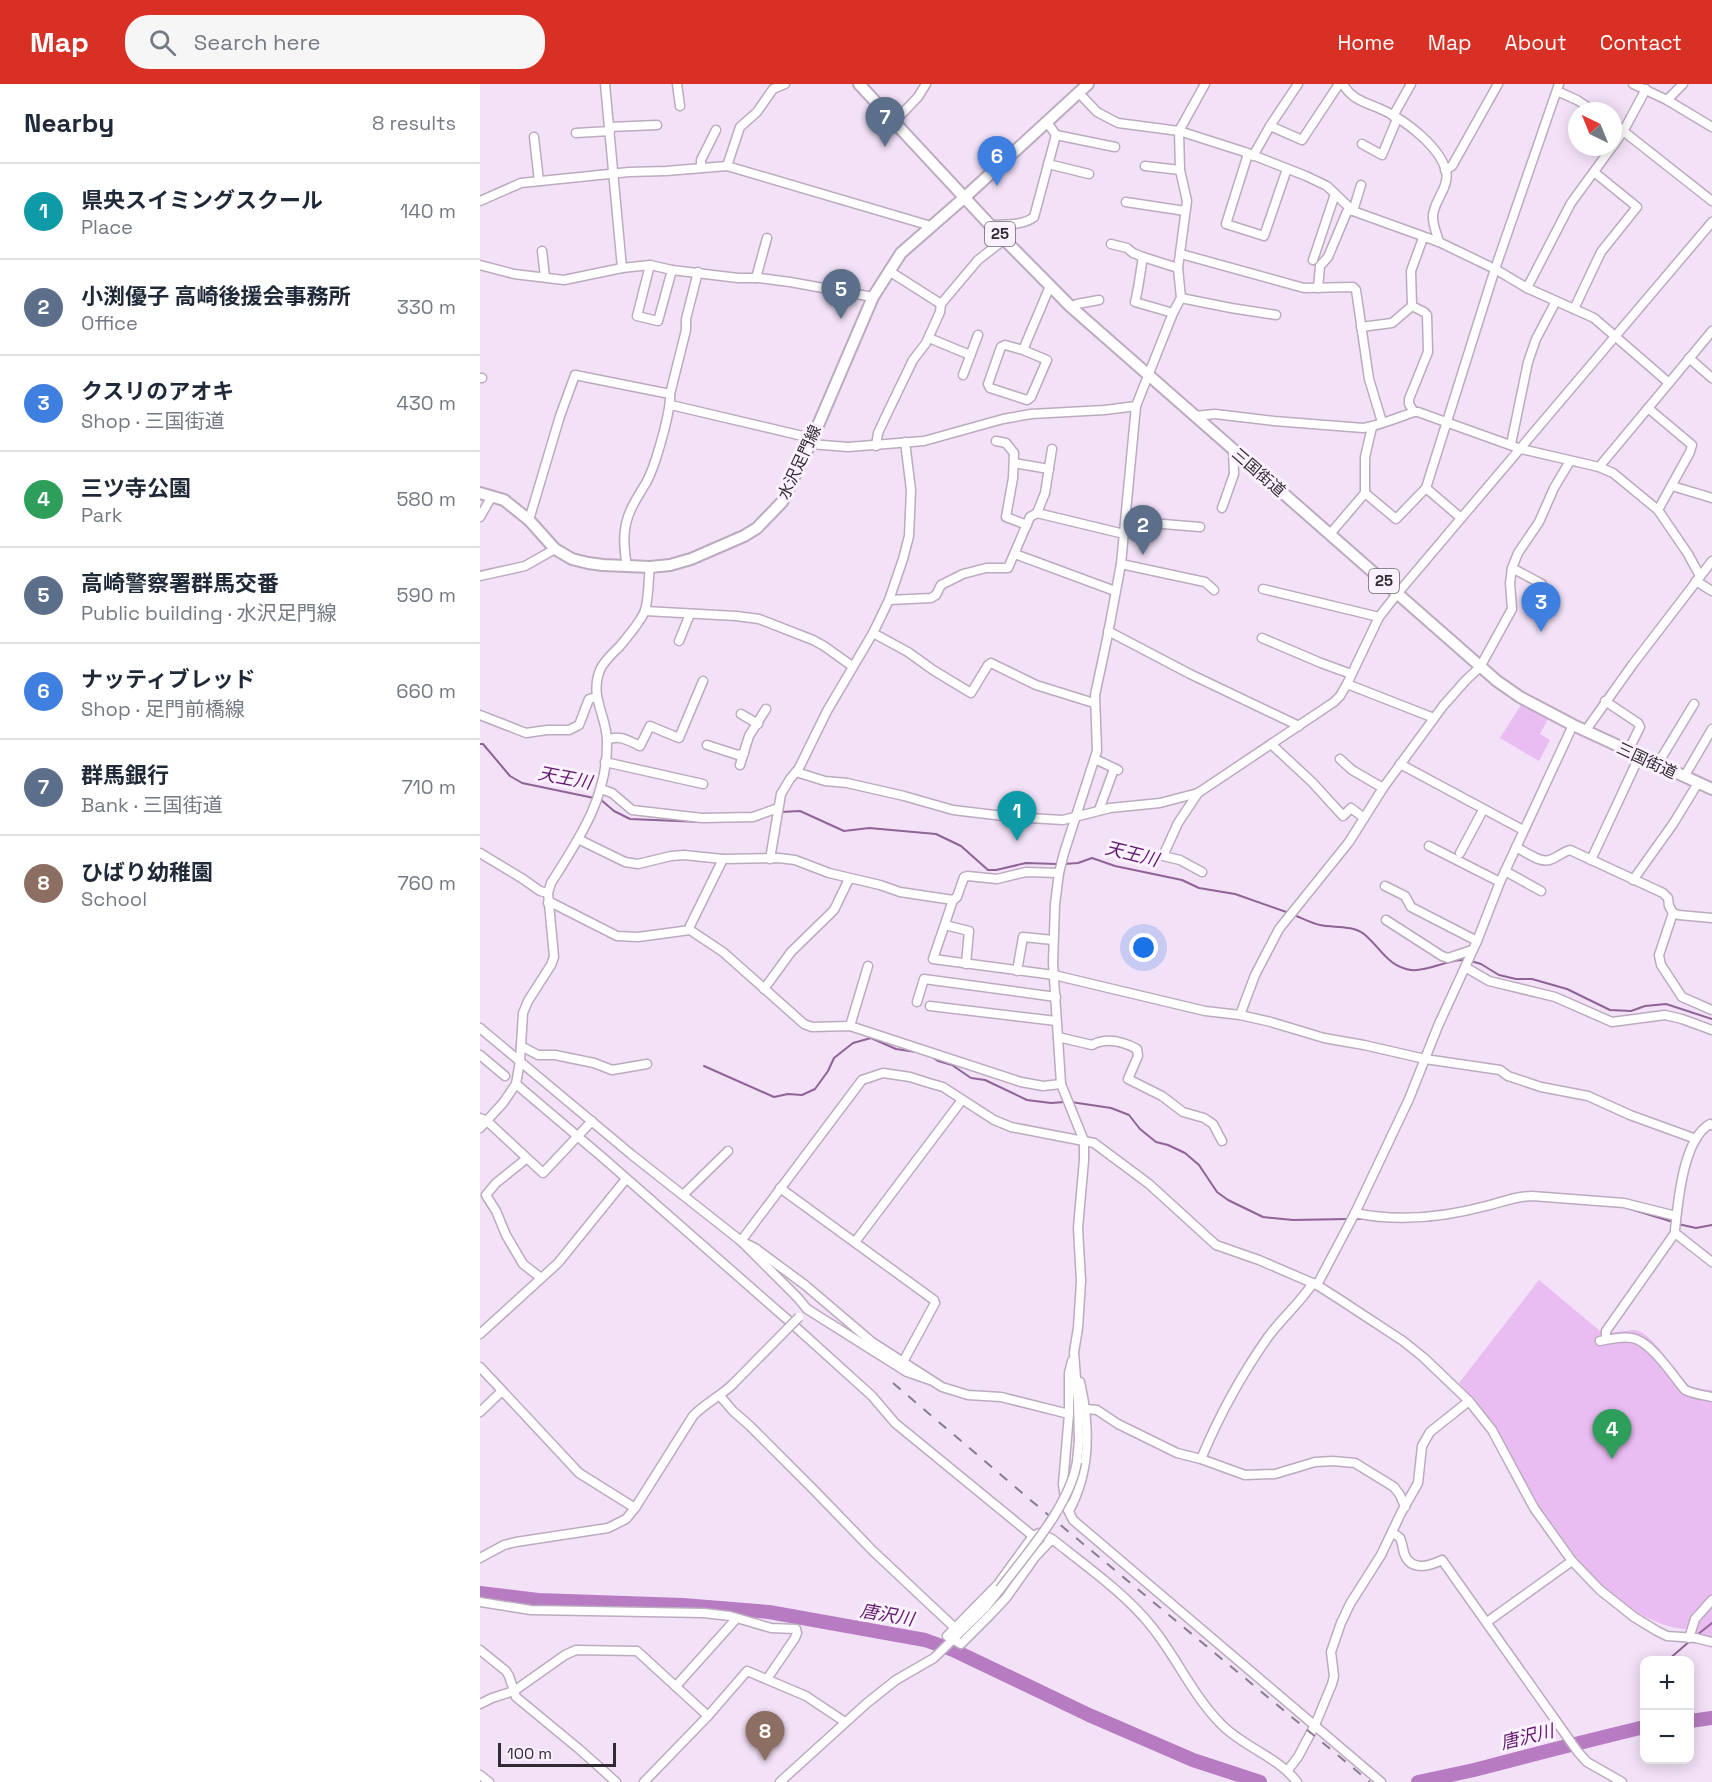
<!DOCTYPE html>
<html lang="en">
<head>
<meta charset="utf-8">
<style>
  :root { --surface:#fff; --page:#f6f6f7; --text:#1f2937; --muted:#747a83; --line:#e0e1e3; --accent:#d93025 }
  body { margin:0; font-family:"Space Grotesk","Noto Sans JP",sans-serif; background:var(--page); color:var(--text) }
  .controls { position:absolute; right:18px; bottom:18px; display:grid; overflow:hidden; border-radius:12px; box-shadow:0 3px 15px #0003 }
  .controls button { width:54px; height:54px; display:grid; place-items:center; padding:0; border:0; border-bottom:2px solid var(--line); background:var(--surface); color:var(--text); font:30px sans-serif }
  .compass { position:absolute; left:1088px; top:18px; width:54px; height:54px; border-radius:50%; background:var(--surface); box-shadow:0 3px 15px #0003; rotate:317deg }
  .scale { position:absolute; left:18px; bottom:15px; width:118px; box-sizing:border-box; padding-left:6px; border:3px solid #312a32; border-top:0; font-size:16px; line-height:21px; white-space:nowrap; color:#312a32; -webkit-text-stroke:4px #fcf1fe; paint-order:stroke }
  .you { position:absolute; left:664px; top:864px; width:21px; height:21px; margin:-15px; border:4px solid #fff; border-radius:50%; background:#1a73e8; box-shadow:0 0 0 9px #1a73e833 }
  .badge { display:grid; place-items:center; width:39px; height:39px; border-radius:50%; background:var(--accent); color:#fff; font-size:20px; font-weight:700 }
  .pin { position:absolute; translate:-50% -50px; filter:drop-shadow(0 2px 3px #0008) }
  .pin::after { content:''; position:absolute; top:32px; width:21px; height:18px; background:inherit; clip-path:polygon(0 0,100% 0,50% 100%) }
  .list { margin:0; padding:0; list-style:none }
  h2 { display:flex; justify-content:space-between; align-items:center; height:78px; margin:0; padding:0 24px; font-size:26px }
  h2 small { font-size:20px; font-weight:400; color:var(--muted) }
  .list li { display:grid; grid-template-columns:39px 1fr auto; gap:18px; align-items:center; box-sizing:border-box; height:96px; padding:0 24px; border-top:2px solid var(--line) }
  .list b { display:block; font-size:22px; white-space:nowrap }
  .list p { margin:0; font-size:20px; white-space:nowrap; color:var(--muted) }
  .list em { font-size:20px; font-style:normal; color:var(--muted) }
  .icon { flex:none; width:33px; height:33px; fill:none; stroke:currentColor; stroke-width:2; stroke-linecap:round; stroke-linejoin:round }
  .map { position:relative; flex:none; width:1232px; height:1698px; overflow:hidden }
  header { display:flex; align-items:center; gap:36px; box-sizing:border-box; height:84px; padding:0 30px; background:var(--accent); color:#fff }
  header strong { font-size:28px }
  nav { display:flex; gap:33px; margin-inline-start:auto; font-size:21px }
  .search { width:420px; height:54px; background:var(--page); display:flex; align-items:center; gap:15px; box-sizing:border-box; padding:0 21px; border-radius:24px; color:var(--muted); font-size:22px }
  main { display:flex }
  aside { flex:1; background:var(--surface) }
  .map>svg:first-child { display:block }
  .green { fill:#eabdf2 }
  .lines { fill:none; stroke-linecap:round; stroke-linejoin:round }
  .stream { stroke:#8e6396; stroke-width:2 }
  .river { stroke:#b67bc1; stroke-width:14 }
  .minor-casing { stroke:#bcaabf; stroke-width:11 }
  .major-casing { stroke:#bcaabf; stroke-width:14 }
  .minor { stroke:#fff; stroke-width:8 }
  .major { stroke:#fff; stroke-width:10 }
  .rail { stroke:#887c8b; stroke-width:2; stroke-dasharray:10 10; stroke-linecap:butt }
  .minor-bridge-casing { stroke:#bcaabf; stroke-width:11; stroke-linecap:butt }
  .minor-bridge { stroke:#fff; stroke-width:8 }
  .labels { text-anchor:middle; stroke-width:6; stroke-linejoin:round; paint-order:stroke }
  .shield { fill:#fcf1fe; stroke:#6e666f; stroke-width:1.5 }
  .shield-label { font-size:15px; font-weight:bold; fill:#312a32 }
  .street-label { font-size:16px; fill:#312a32; stroke:#fcf1fe }
  .water-label { font-size:18px; font-style:italic; fill:#60166d; stroke:#fcf1fe }
</style>
</head>
<body>
<header>
<strong>Map</strong>
<div class="search"><svg class="icon" aria-label="search" viewBox="0 0 24 24"><circle cx="10" cy="10" r="6"/><path d="M15 15l6 6"/></svg>Search here</div>
<nav><a>Home</a><a>Map</a><a>About</a><a>Contact</a></nav>
</header>
<main>
<aside>
<h2>Nearby<small>8 results</small></h2>
<ul class="list">
<li><span class="badge" style="background:#0f9aa8">1</span><div><b>県央スイミングスクール</b><p>Place</p></div><em>140 m</em></li>
<li><span class="badge" style="background:#5c6f8a">2</span><div><b>小渕優子 高崎後援会事務所</b><p>Office</p></div><em>330 m</em></li>
<li><span class="badge" style="background:#3f7fe0">3</span><div><b>クスリのアオキ</b><p>Shop · 三国街道</p></div><em>430 m</em></li>
<li><span class="badge" style="background:#2e9e5b">4</span><div><b>三ツ寺公園</b><p>Park</p></div><em>580 m</em></li>
<li><span class="badge" style="background:#5c6f8a">5</span><div><b>高崎警察署群馬交番</b><p>Public building · 水沢足門線</p></div><em>590 m</em></li>
<li><span class="badge" style="background:#3f7fe0">6</span><div><b>ナッティブレッド</b><p>Shop · 足門前橋線</p></div><em>660 m</em></li>
<li><span class="badge" style="background:#5c6f8a">7</span><div><b>群馬銀行</b><p>Bank · 三国街道</p></div><em>710 m</em></li>
<li><span class="badge" style="background:#8d6e63">8</span><div><b>ひばり幼稚園</b><p>School</p></div><em>760 m</em></li>
</ul>
</aside>
<div class="map">
<svg width="1232" height="1698" viewBox="0 0 1232 1698">
  <rect width="100%" height="100%" fill="#f3e1f7"/>
  <g class="green">
    <polygon points="1041,621 1068,635 1060,650 1070,656 1059,677 1020,654"/>
    <path d="M 1059,1196 L 1120,1247 L 1124,1245 C 1137,1253 1150,1242 1161,1248 C 1182,1260 1195,1294 1213,1304 C 1219,1306 1226,1305 1232,1306 L 1232,1556 L 1219,1552 L 1216,1547 C 1207,1545 1197,1545 1188,1542 C 1143,1528 1111,1493 1083,1456 C 1071,1439 1057,1422 1047,1403 C 1027,1364 1010,1331 979,1299 Z"/>
  </g>
  <g class="lines">
    <g class="stream">
      <polyline points="0,660 3,660 30,692 42,699 114,714"/>
      <polyline points="120,715 134,727 150,735 222,738"/>
      <polyline points="301,728 320,727 364,747 389,744 456,750 481,762 508,786 516,786 546,779 578,780"/>
      <polyline points="584,780 598,779 612,774 635,782 702,796 719,804 755,810 809,829"/>
      <path d="M 814,831 C 822,834 831,839 840,841 C 854,844 872,841 884,850 C 900,863 908,883 931,886 C 949,888 967,875 985,876"/>
      <polyline points="991,877 1001,880 1019,891 1036,895 1052,895 1087,905 1130,926 1151,927 1165,922 1186,920 1232,935"/>
      <polyline points="452,973 458,977 472,981 491,994 505,996 547,1016 571,1019 585,1018"/>
      <polyline points="224,982 294,1013 308,1010 322,1011 335,1005 348,987 354,974 373,959 391,954 416,965 436,968"/>
      <polyline points="591,1018 631,1024 649,1031 660,1045 676,1058 688,1061 705,1069 719,1081 737,1108 748,1116 783,1133 813,1136 868,1135"/>
      <polyline points="1147,1124 1193,1138"/>
      <polyline points="874,1135 889,1135"/>
      <polyline points="946,1137 958,1135"/>
      <polyline points="1198,1140 1216,1144 1232,1141"/>
      <polyline points="1217,1551 1232,1539"/>
      <polyline points="1188,1576 1210,1557"/>
    </g>
    <g class="river">
      <polyline points="0,1509 58,1516 203,1521 289,1528 445,1556 473,1566 609,1631 713,1676 780,1698"/>
      <polyline points="1210,1637 1232,1634"/>
      <polyline points="938,1698 994,1686 1075,1665 1164,1643"/>
    </g>
    <g class="minor-casing">
      <g id="minor">
        <polyline points="125,0 142,184"/>
        <polyline points="197,0 200,22"/>
        <path d="M 863,0 C 872,17 889,19 905,27 C 926,37 960,63 966,87 C 970,102 954,117 953,131 C 952,140 957,150 959,158"/>
        <polyline points="1153,0 1187,16 1232,43"/>
        <polyline points="1077,7 1097,16 1114,27"/>
        <polyline points="599,9 617,28 638,39 699,47 765,68 826,92 847,102 873,127 959,158 1015,185 1047,204 1114,234 1189,299 1232,247"/>
        <polyline points="1187,16 1203,0"/>
        <polyline points="913,32 931,0"/>
        <polyline points="414,38 438,13 446,0"/>
        <polyline points="1133,39 1232,117"/>
        <polyline points="790,42 822,56 859,0"/>
        <polyline points="129,43 177,41"/>
        <polyline points="96,49 130,47"/>
        <polyline points="576,51 635,63"/>
        <polyline points="54,53 59,97"/>
        <polyline points="882,60 902,71 917,35"/>
        <polyline points="1133,62 1144,46 1166,5"/>
        <polyline points="768,70 746,140 784,152 807,85"/>
        <polyline points="773,72 790,42 818,0"/>
        <polyline points="568,80 609,90"/>
        <polyline points="247,82 260,43 277,28 293,5 305,0"/>
        <polyline points="665,82 700,86"/>
        <polyline points="221,84 221,76 236,46"/>
        <polyline points="965,86 972,82 1018,0"/>
        <polyline points="0,117 41,99 149,88 186,87 247,82 451,142"/>
        <polyline points="646,118 705,127"/>
        <polyline points="873,127 881,101"/>
        <path d="M 510,141 C 524,140 543,142 554,133 L 576,51 L 567,38"/>
        <polyline points="631,160 647,164 653,169 663,173 698,184"/>
        <polyline points="62,167 65,193"/>
        <polyline points="701,170 824,204 873,203 876,206 889,295 902,338"/>
        <path d="M 663,173 C 660,189 659,203 655,218 L 693,229"/>
        <polyline points="833,176 855,110"/>
        <polyline points="0,181 34,190 84,196 142,184 170,181 192,186 258,194 279,194 310,198 393,213"/>
        <polyline points="170,181 157,232 178,237 192,186"/>
        <polyline points="409,187 461,220"/>
        <polyline points="276,194 287,154"/>
        <polyline points="838,204 840,182 848,173 869,123"/>
        <polyline points="1047,204 1091,119 1132,63"/>
        <polyline points="701,214 751,224 796,231"/>
        <polyline points="591,223 597,220 619,216"/>
        <polyline points="1094,225 1121,168 1157,123 1114,88"/>
        <polyline points="881,243 912,239 932,222"/>
        <polyline points="449,254 490,271"/>
        <polyline points="543,266 525,261 521,263 508,300 510,304 547,316 551,313 567,276 543,266 570,202"/>
        <polyline points="1209,274 1232,294"/>
        <polyline points="483,291 498,251"/>
        <polyline points="0,294 2,294"/>
        <polyline points="191,321 331,354"/>
        <polyline points="1168,324 1212,361 1210,368 1178,426"/>
        <polyline points="934,328 929,320 929,315 948,268 947,231 944,228 932,222 931,187 943,154"/>
        <path d="M 715,332 L 735,330 L 794,337 L 883,344 C 898,342 919,333 934,328 L 938,328 L 1041,365 L 1119,383 L 1133,389 L 1178,426 L 1208,470 L 1220,492"/>
        <polyline points="892,343 885,373 885,409 916,435 946,404 1015,185 1079,0"/>
        <polyline points="516,357 526,359 534,369 533,394 526,433 547,441"/>
        <polyline points="330,360 368,363 444,357 523,335 551,330 625,326 656,322"/>
        <polyline points="1031,360 1048,278 1056,255 1076,217"/>
        <polyline points="396,362 398,349 405,334 433,276 446,259 460,228 461,220 498,176 525,155"/>
        <polyline points="534,379 569,385"/>
        <polyline points="1119,383 1189,299"/>
        <polyline points="1192,402 1232,414"/>
        <polyline points="946,404 981,434"/>
        <polyline points="742,424 754,390 753,365"/>
        <polyline points="557,429 565,409 572,365"/>
        <polyline points="0,433 12,412"/>
        <polyline points="49,436 80,332 95,291 190,310"/>
        <polyline points="646,437 720,443"/>
        <polyline points="850,450 885,409"/>
        <polyline points="535,470 635,507"/>
        <polyline points="641,480 725,498 734,506"/>
        <path d="M 147,483 C 145,470 143,458 145,446 C 147,428 157,414 166,399 C 175,383 191,328 190,310 L 206,246 L 206,235 L 218,188"/>
        <polyline points="1032,484 1062,500"/>
        <polyline points="0,492 45,482 75,465"/>
        <polyline points="1216,497 1232,507"/>
        <polyline points="783,505 899,533"/>
        <polyline points="409,516 451,514 456,511 461,501 483,490 506,484 528,484 550,433 557,429 644,450"/>
        <polyline points="165,527 256,532 279,535 333,556 344,562 372,582"/>
        <polyline points="628,547 710,590 819,642"/>
        <polyline points="393,549 428,568 453,586 491,609 508,581 511,579 556,601 614,619"/>
        <polyline points="782,554 841,579 871,590"/>
        <polyline points="199,557 210,530"/>
        <polyline points="867,600 954,634"/>
        <polyline points="1125,617 1158,639 1160,643 1148,667"/>
        <polyline points="261,630 278,640"/>
        <polyline points="0,631 46,649 67,646 89,646 99,641 109,615 116,613"/>
        <polyline points="1106,646 1153,580 1232,477"/>
        <path d="M 127,656 C 139,650 149,657 160,662 L 170,642 L 199,654 L 223,597"/>
        <polyline points="791,660 832,698 863,732 871,724 884,734"/>
        <polyline points="227,661 258,671 264,669"/>
        <polyline points="615,675 638,686"/>
        <polyline points="860,675 872,686 903,704"/>
        <polyline points="125,678 223,700"/>
        <polyline points="920,680 1043,746"/>
        <polyline points="260,681 269,652 286,625"/>
        <polyline points="1177,681 1214,620"/>
        <polyline points="316,688 345,697 367,699 424,712 473,726 532,733 583,736 630,724 680,719 718,709 854,618 860,612 867,600 899,533 917,510 1232,138"/>
        <polyline points="1204,693 1232,645"/>
        <polyline points="121,705 132,709 152,726 222,734 273,733 298,724"/>
        <polyline points="718,709 698,739 683,772 700,776 722,788"/>
        <polyline points="619,726 634,685"/>
        <polyline points="98,755 145,778 158,780 191,772 204,771 243,775 299,774 315,776 349,789 400,801 420,808 473,816 477,813 484,793 488,792 517,795 546,788 579,789"/>
        <polyline points="949,762 1020,798"/>
        <path d="M 1036,763 C 1046,768 1062,781 1072,775 C 1079,772 1083,768 1090,766 L 1183,809 L 1188,814 L 1189,822 L 1193,829 L 1179,871 L 1181,881 L 1202,913 L 1232,926"/>
        <polyline points="0,769 43,795 60,807 68,809"/>
        <polyline points="980,769 1003,726"/>
        <polyline points="290,775 301,710 310,695 319,684 347,627 393,549 409,516 423,475 429,452 431,406 425,358"/>
        <polyline points="1111,776 1159,673"/>
        <polyline points="1025,787 1061,807"/>
        <polyline points="1153,796 1193,740 1218,699"/>
        <polyline points="905,802 925,812 931,823 997,857"/>
        <polyline points="473,816 453,875 574,891 725,927 760,931 791,938 844,954 884,961 945,975 1020,986 1028,992 1061,1003 1108,1012 1150,1031 1216,1055"/>
        <polyline points="68,819 72,819 137,852 158,853 210,846 243,868 324,940 332,943 370,942 541,998 563,1002 581,1000"/>
        <polyline points="1193,829 1199,831 1232,834"/>
        <polyline points="906,836 962,872 968,874 992,866"/>
        <polyline points="465,841 489,847 486,880"/>
        <polyline points="210,846 210,842 243,775"/>
        <polyline points="985,883 1009,897 1075,913 1132,938 1185,931 1202,935 1232,946"/>
        <polyline points="537,887 543,853 573,856"/>
        <polyline points="284,905 311,868 354,826 369,795"/>
        <polyline points="437,918 444,895 576,913"/>
        <polyline points="450,922 576,937"/>
        <polyline points="760,931 775,891 799,845 869,758 903,704 963,622 986,596 1000,583 1032,525 1030,499 1032,484 1038,469 1059,438 1074,404 1090,377"/>
        <polyline points="370,942 388,882"/>
        <polyline points="0,944 152,1071 261,1157 275,1164 325,1201 392,1258 462,1303 488,1311 521,1313 589,1330"/>
        <path d="M 578,953 L 612,961 C 627,953 642,957 657,965 L 658,972 L 648,995 L 682,1012 L 703,1028 L 724,1034 L 733,1040 L 742,1057"/>
        <polyline points="41,962 58,971 75,971 114,979 132,986 167,980"/>
        <polyline points="0,971 25,992"/>
        <polyline points="36,1000 122,1073 309,1237 392,1312 415,1339 553,1452"/>
        <polyline points="0,1034 7,1037 63,1089 112,1037"/>
        <path d="M 1232,1041 L 1230,1040 C 1203,1055 1198,1118 1195,1146 L 1195,1149 L 1232,1178"/>
        <path d="M 0,1044 L 23,1019 L 36,1000 L 40,977 L 43,929 L 48,917 L 71,881 L 74,873 L 68,809 L 71,799 C 99,755 128,713 127,657 C 127,632 109,613 120,586 C 123,578 133,569 140,562 C 148,552 158,541 164,529 C 169,518 168,496 170,483"/>
        <polyline points="46,1075 16,1099 6,1111 16,1127 26,1151 43,1180 61,1194"/>
        <polyline points="300,1104 454,1216 455,1219 423,1278"/>
        <polyline points="203,1111 248,1067"/>
        <path d="M 875,1129 C 918,1138 965,1133 1006,1122 C 1022,1118 1036,1112 1052,1112 L 1144,1119 L 1196,1132"/>
        <polyline points="375,1158 482,1016"/>
        <polyline points="837,1201 875,1129 929,1015 958,942 997,857 1020,798 1093,641"/>
        <polyline points="0,1250 78,1179 146,1095"/>
        <polyline points="1126,1255 1126,1247 1195,1149"/>
        <path d="M 1120,1257 C 1129,1255 1143,1252 1152,1254 C 1171,1257 1193,1292 1205,1306 C 1213,1310 1223,1311 1232,1313"/>
        <polyline points="592,1277 589,1289 589,1330 583,1400 586,1422 593,1436 901,1698"/>
        <polyline points="0,1283 99,1389 155,1424"/>
        <polyline points="450,1296 427,1288 327,1225 318,1214 261,1157 382,996 403,989 430,993 449,999 463,1003 514,1036 531,1043 614,1059 669,1100 736,1161 779,1176 837,1201 859,1215 923,1257 943,1273 989,1317 1012,1346 1054,1424 1092,1477 1120,1506 1154,1533 1177,1547 1187,1552 1216,1554 1232,1558"/>
        <polyline points="240,1312 253,1327 270,1342 333,1405 393,1467 475,1544"/>
        <polyline points="606,1325 617,1326 638,1340 697,1369 721,1375 765,1391 795,1390 835,1378 853,1377 875,1379 914,1403 920,1411 925,1423"/>
        <polyline points="0,1328 22,1307"/>
        <path d="M 721,1375 C 739,1332 762,1290 788,1253 C 802,1234 820,1219 833,1199"/>
        <polyline points="597,1378 599,1356 598,1320 594,1268 598,1244 601,1197 598,1144 604,1076 604,1057 581,1000 573,879 575,820 579,789 584,769 617,667 615,611 627,555 641,480 656,322 693,229 701,214 698,184 707,117 700,86 699,47 725,0"/>
        <path d="M 589,1427 C 611,1386 610,1342 600,1298"/>
        <path d="M 912,1448 C 914,1450 918,1452 920,1454 C 922,1458 923,1465 924,1469 C 930,1487 948,1483 962,1476 L 1098,1668 L 1107,1678 L 1142,1698"/>
        <path d="M 572,1455 L 555,1473 L 526,1514 L 510,1531 L 481,1560 L 467,1552 L 518,1500 L 553,1452 L 559,1449 L 572,1455 C 605,1481 647,1511 672,1543 C 697,1574 713,1612 741,1640 C 763,1663 797,1672 817,1698"/>
        <path d="M 0,1474 L 24,1461 L 36,1458 L 128,1444 L 146,1435 L 155,1424 L 213,1332 C 225,1319 241,1312 253,1300"/>
        <polyline points="0,1518 51,1526 224,1529 250,1532 291,1544 316,1545 317,1549 315,1554 287,1595"/>
        <polyline points="1007,1538 1092,1477"/>
        <polyline points="1209,1554 1215,1535 1232,1516"/>
        <polyline points="0,1566 26,1587 29,1592 36,1613 99,1665 136,1698"/>
        <polyline points="196,1602 256,1535"/>
        <polyline points="0,1620 12,1614 34,1607 85,1571 96,1566 157,1567 228,1632"/>
        <polyline points="808,1686 818,1673 835,1641 852,1600 854,1592 851,1568 861,1539 870,1520 901,1471 921,1429 938,1399 942,1362 950,1348 989,1317"/>
        <polyline points="0,1691 9,1698"/>
        <polyline points="164,1698 228,1632 267,1587 326,1612 365,1638"/>
        <polyline points="300,1698 387,1619 416,1596 454,1574 505,1524 520,1505"/>
      </g>
    </g>
    <g class="major-casing">
      <g id="major">
        <polyline points="379,0 510,141 591,223 1017,597 1040,613 1093,641 1232,705"/>
        <polyline points="0,409 24,416 49,436 75,465 92,475 108,479 123,481 170,483 190,481 211,475 264,452 277,444 302,418 330,360 393,213 421,169 485,113 608,0"/>
      </g>
    </g>
    <use href="#minor" class="minor"/>
    <use href="#major" class="major"/>
    <polyline class="rail" points="413,1299 554,1419 890,1698"/>
    <g class="minor-bridge-casing">
      <g id="minor-bridge">
        <polyline points="253,1300 319,1233"/>
        <path d="M 520,1505 C 547,1469 589,1423 597,1378"/>
      </g>
    </g>
    <use href="#minor-bridge" class="minor-bridge"/>
  </g>
  <g class="labels">
    <g class="shield">
      <rect x="505" y="138" width="30" height="24" rx="4.5"/>
      <rect x="889" y="485" width="30" height="24" rx="4.5"/>
    </g>
    <g class="shield-label">
      <text x="520" y="155">25</text>
      <text x="904" y="502">25</text>
    </g>
    <g class="street-label">
      <text transform="translate(319 378) rotate(-65)" y="6">水沢足門線</text>
      <text transform="translate(779 388) rotate(41)" y="6">三国街道</text>
      <text transform="translate(1167 676) rotate(25)" y="6">三国街道</text>
    </g>
    <g class="water-label">
      <text transform="translate(85 694) rotate(11)" y="6">天王川</text>
      <text transform="translate(652 770) rotate(14)" y="6">天王川</text>
      <text transform="translate(407 1531) rotate(10)" y="6">唐沢川</text>
      <text transform="translate(1047 1653) rotate(-14)" y="6">唐沢川</text>
    </g>
  </g>
</svg>
<div class="controls">
<button>+</button>
<button>−</button>
</div>
<svg class="compass" viewBox="-18 -18 36 36"><path d="M0-13l5 13h-10z" fill="#e53935"/><path d="M0 13l5-13h-10z" fill="#747a83"/></svg>
<div class="scale">100 m</div>
<div class="you"></div>
<div class="pin badge" style="left:537px;top:757px;background:#0f9aa8">1</div>
<div class="pin badge" style="left:663px;top:471px;background:#5c6f8a">2</div>
<div class="pin badge" style="left:1061px;top:548px;background:#3f7fe0">3</div>
<div class="pin badge" style="left:1132px;top:1375px;background:#2e9e5b">4</div>
<div class="pin badge" style="left:361px;top:235px;background:#5c6f8a">5</div>
<div class="pin badge" style="left:517px;top:102px;background:#3f7fe0">6</div>
<div class="pin badge" style="left:405px;top:63px;background:#5c6f8a">7</div>
<div class="pin badge" style="left:285px;top:1677px;background:#8d6e63">8</div>
</div>
</main>
</body>
</html>
